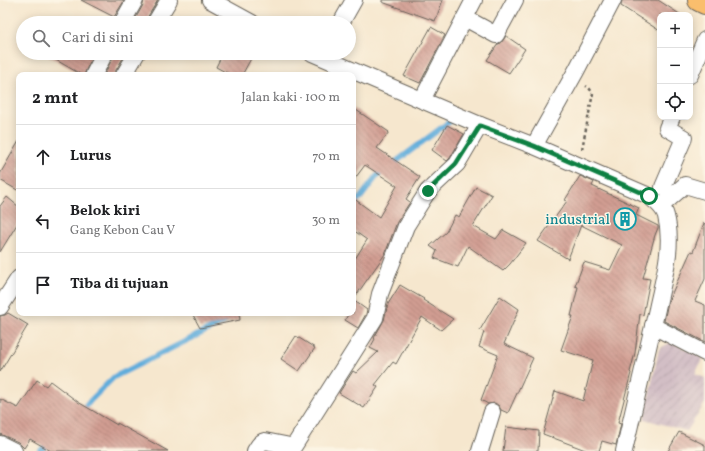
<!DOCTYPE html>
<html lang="id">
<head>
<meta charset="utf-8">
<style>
  :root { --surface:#fff; --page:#f2f2f2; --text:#202124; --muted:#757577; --line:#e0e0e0 }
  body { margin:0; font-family:Vollkorn,serif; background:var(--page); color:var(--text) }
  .controls { position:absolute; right:12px; top:12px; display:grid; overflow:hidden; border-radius:8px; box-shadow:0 2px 10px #0003 }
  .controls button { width:36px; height:36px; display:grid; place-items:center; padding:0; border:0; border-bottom:1px solid var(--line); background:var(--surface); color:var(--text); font:20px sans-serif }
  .stop { position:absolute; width:12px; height:12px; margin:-9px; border:3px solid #0b8043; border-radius:50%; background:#fff }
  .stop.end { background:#0b8043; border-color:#fff; box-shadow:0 1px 4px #0008 }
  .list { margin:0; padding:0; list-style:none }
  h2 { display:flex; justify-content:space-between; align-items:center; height:52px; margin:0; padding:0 16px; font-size:17px }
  h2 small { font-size:13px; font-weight:400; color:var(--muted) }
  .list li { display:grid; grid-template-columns:26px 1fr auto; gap:12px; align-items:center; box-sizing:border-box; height:64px; padding:0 16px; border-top:1px solid var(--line) }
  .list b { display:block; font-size:15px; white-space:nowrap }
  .list p { margin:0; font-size:13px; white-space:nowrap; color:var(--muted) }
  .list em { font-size:13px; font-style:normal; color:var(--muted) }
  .icon { flex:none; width:22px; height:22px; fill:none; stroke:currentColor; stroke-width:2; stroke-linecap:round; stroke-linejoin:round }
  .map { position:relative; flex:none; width:705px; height:451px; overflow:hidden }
  .search { position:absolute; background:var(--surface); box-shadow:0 2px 10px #0003; left:16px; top:16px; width:340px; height:44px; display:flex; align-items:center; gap:10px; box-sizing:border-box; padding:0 14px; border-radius:22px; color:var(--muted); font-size:15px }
  .panel { position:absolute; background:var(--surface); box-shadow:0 2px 10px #0003; left:16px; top:72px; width:340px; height:244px; border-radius:8px }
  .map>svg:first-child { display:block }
  .industrial { fill:url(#industrial-furrows) }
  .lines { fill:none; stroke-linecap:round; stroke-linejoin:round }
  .stream { stroke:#62addb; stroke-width:5.5 }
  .building { fill:url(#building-back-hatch) }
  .street-casing { stroke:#68635a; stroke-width:18 }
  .highway-casing { stroke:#68635a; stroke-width:24 }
  .path { stroke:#68635a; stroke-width:2.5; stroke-dasharray:3 3; stroke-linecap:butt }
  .street { stroke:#fff; stroke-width:16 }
  .highway { stroke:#fabe6d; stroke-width:22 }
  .route { stroke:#0b8043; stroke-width:5 }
  .labels { text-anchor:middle; stroke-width:3; stroke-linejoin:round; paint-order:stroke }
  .culture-label { font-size:15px; fill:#0d838f; stroke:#fcf5e5; text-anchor:end }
</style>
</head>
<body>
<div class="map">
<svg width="705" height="451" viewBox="0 0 705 451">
  <defs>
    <pattern id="industrial-furrows" width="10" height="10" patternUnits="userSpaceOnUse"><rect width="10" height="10" fill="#d2bec5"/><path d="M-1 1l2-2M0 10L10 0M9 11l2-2" fill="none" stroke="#b4a3a9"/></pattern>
    <pattern id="building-back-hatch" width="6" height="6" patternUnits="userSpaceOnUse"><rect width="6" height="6" fill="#d19d92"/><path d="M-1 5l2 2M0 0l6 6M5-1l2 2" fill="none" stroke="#a97f76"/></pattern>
  </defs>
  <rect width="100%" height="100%" fill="#fcf5e5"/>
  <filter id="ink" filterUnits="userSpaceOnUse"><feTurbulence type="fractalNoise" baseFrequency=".025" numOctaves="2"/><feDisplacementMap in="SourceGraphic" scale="8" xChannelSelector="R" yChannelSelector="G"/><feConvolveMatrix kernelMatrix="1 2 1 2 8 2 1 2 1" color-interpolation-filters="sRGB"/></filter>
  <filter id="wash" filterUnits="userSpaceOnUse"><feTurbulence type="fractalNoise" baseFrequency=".012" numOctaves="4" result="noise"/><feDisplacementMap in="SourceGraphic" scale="16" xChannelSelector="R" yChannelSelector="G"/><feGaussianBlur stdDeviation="0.9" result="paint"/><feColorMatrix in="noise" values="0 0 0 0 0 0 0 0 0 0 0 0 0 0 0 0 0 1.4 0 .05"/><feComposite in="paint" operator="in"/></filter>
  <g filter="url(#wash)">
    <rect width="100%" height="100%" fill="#f6e7ce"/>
    <polygon class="industrial" points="671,342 703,358 695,374 705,378 705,403 687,431 644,419 659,349"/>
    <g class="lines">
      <g class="stream">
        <polyline points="353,204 361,197 377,176 453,119"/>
        <polyline points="80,411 114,377 226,321"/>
        <polyline points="40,451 49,443"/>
      </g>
    </g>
    <g id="blocks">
      <g class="building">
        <polygon points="81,0 122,0 124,1 114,17"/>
        <polygon points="144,0 158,0 147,18 146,23 133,23 143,5"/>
        <polygon points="382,0 443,0 435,21 382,2"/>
        <polygon points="622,0 658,0 681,15 660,15 660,31 621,6"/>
        <polygon points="431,27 445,35 420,83 404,76"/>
        <polygon points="506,36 525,49 509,73 487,60 498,44 501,43"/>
        <polygon points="44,53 94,53 86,70 84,75 82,75"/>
        <polygon points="114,53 126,53 116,70 115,75 104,75 113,57"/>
        <polygon points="223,53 254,53 242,75 231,75 216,67"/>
        <polygon points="353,108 389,132 377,148 420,177 406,199 410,202 397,222 385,254 353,300 353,262 367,240 353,230 353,198 379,217 397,186 365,165 353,181"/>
        <polygon points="447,125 464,134 450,158 447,161 432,150"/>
        <polygon points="19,141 19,191 0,180 0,174"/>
        <polygon points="580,176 594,182 592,186 639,208 636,215 658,226 658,228 655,235 643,278 650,279 643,315 640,314 635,353 630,372 631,373 618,423 621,424 616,445 602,441 599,451 588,451 543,434 555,391 583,401 593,360 561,350 573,316 571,316 578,287 575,286 584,262 610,270 622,245 581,225 568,259 538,241 567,201 565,200"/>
        <polygon points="476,187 492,195 473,226 496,239 503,230 526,243 510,264 503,271 468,246 458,267 434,258 437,251 430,246 446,232 455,215 459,217"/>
        <polygon points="7,197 19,207 19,221 0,252 0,206"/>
        <polygon points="704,223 705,224 705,279 695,301 705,305 705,342 664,321 668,302 691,251 693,252"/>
        <polygon points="400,285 424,299 423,300 453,319 441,330 422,317 396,364 393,362 375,385 378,387 364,408 339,393 353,371 356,373 378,352 370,348 375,339 374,338 384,320 388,304"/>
        <polygon points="500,296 519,309 504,344 533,358 508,413 501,410 499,406 495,403 488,404 481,400 498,355 479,347 484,332 480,330"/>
        <polygon points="356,302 367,310 366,314 358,328 345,320 349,313 353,313 353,306"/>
        <polygon points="8,313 28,325 0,372 0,316 5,315"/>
        <polygon points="192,313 239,313 240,320 200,328"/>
        <polygon points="296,336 315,348 299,371 281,359"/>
        <polygon points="37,380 46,386 50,381 78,402 117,425 117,423 168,451 51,451 30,439 24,448 18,442 0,434 0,399 18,408"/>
        <polygon points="506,427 539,431 538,451 503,451"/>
        <polygon points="679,432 705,445 705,451 668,451"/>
      </g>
    </g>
  </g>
  <g filter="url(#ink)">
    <use href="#blocks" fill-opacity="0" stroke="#68635a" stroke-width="1"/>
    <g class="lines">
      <g class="street-casing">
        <g id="street">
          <polyline points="210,0 252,23"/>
          <polyline points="465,18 496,35 515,0"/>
          <polyline points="122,23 135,0"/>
          <polyline points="155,23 169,0"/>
          <polyline points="341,23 354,0"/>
          <path d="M 312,53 L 480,125 L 534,146 L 649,196 C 656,202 664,207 666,216 C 674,247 663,280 657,309 C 646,357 635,404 624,451"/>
          <polyline points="94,75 94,74 105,53"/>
          <polyline points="124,75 137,53"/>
          <polyline points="690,75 705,40"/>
          <polyline points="422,100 474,0"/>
          <polyline points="534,146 576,71 613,0"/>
          <polyline points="663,187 684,138 667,128 672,117"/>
          <polyline points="661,206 685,185 705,191"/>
          <polyline points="0,307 19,278"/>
          <polyline points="653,326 705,353"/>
          <polyline points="0,444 14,451"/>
          <path d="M 255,451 C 258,447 259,442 265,441 L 290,446 L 292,447 L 294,446 L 375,318 L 380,294 L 406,226 L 428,191 L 457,164 L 480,125"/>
          <polyline points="480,451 492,412"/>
        </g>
      </g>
      <g class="highway-casing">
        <polyline id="highway" points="699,0 705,3"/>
      </g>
      <polyline class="path" points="582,149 593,93 589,88 586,86"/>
      <use href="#street" class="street"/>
      <use href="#highway" class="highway"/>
    </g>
  </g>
  <g class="lines" filter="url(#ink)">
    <polyline class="route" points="428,191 456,164 480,126 534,146 649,196"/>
  </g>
  <defs>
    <g id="building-ring" transform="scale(1.15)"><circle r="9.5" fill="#fcf5e5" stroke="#0f9aa8" stroke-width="1.5"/><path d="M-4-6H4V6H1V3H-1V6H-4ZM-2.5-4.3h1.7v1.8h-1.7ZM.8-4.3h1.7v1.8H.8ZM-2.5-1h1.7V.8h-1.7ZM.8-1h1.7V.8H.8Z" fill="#0f9aa8"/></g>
  </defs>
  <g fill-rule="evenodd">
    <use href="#building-ring" x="625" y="219"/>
  </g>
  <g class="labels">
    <g class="culture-label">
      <text x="610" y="224">industrial</text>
    </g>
  </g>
</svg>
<div class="controls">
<button>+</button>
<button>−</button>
<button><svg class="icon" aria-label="locate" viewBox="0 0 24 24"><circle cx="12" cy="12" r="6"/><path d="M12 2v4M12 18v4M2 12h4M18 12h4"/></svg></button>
</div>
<div class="stop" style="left:649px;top:196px"></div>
<div class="stop end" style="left:428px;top:191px"></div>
<div class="search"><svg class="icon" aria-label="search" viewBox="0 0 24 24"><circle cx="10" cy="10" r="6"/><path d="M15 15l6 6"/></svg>Cari di sini</div>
<section class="panel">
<h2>2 mnt<small>Jalan kaki · 100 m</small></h2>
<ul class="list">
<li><svg class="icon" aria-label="ahead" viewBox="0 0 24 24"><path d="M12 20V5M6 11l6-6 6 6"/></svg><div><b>Lurus</b></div><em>70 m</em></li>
<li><svg class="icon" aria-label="left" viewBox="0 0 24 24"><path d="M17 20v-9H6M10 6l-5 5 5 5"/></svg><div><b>Belok kiri</b><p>Gang Kebon Cau V</p></div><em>30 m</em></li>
<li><svg class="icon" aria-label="arrive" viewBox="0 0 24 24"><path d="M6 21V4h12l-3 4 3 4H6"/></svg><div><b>Tiba di tujuan</b></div></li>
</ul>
</section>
</div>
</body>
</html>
